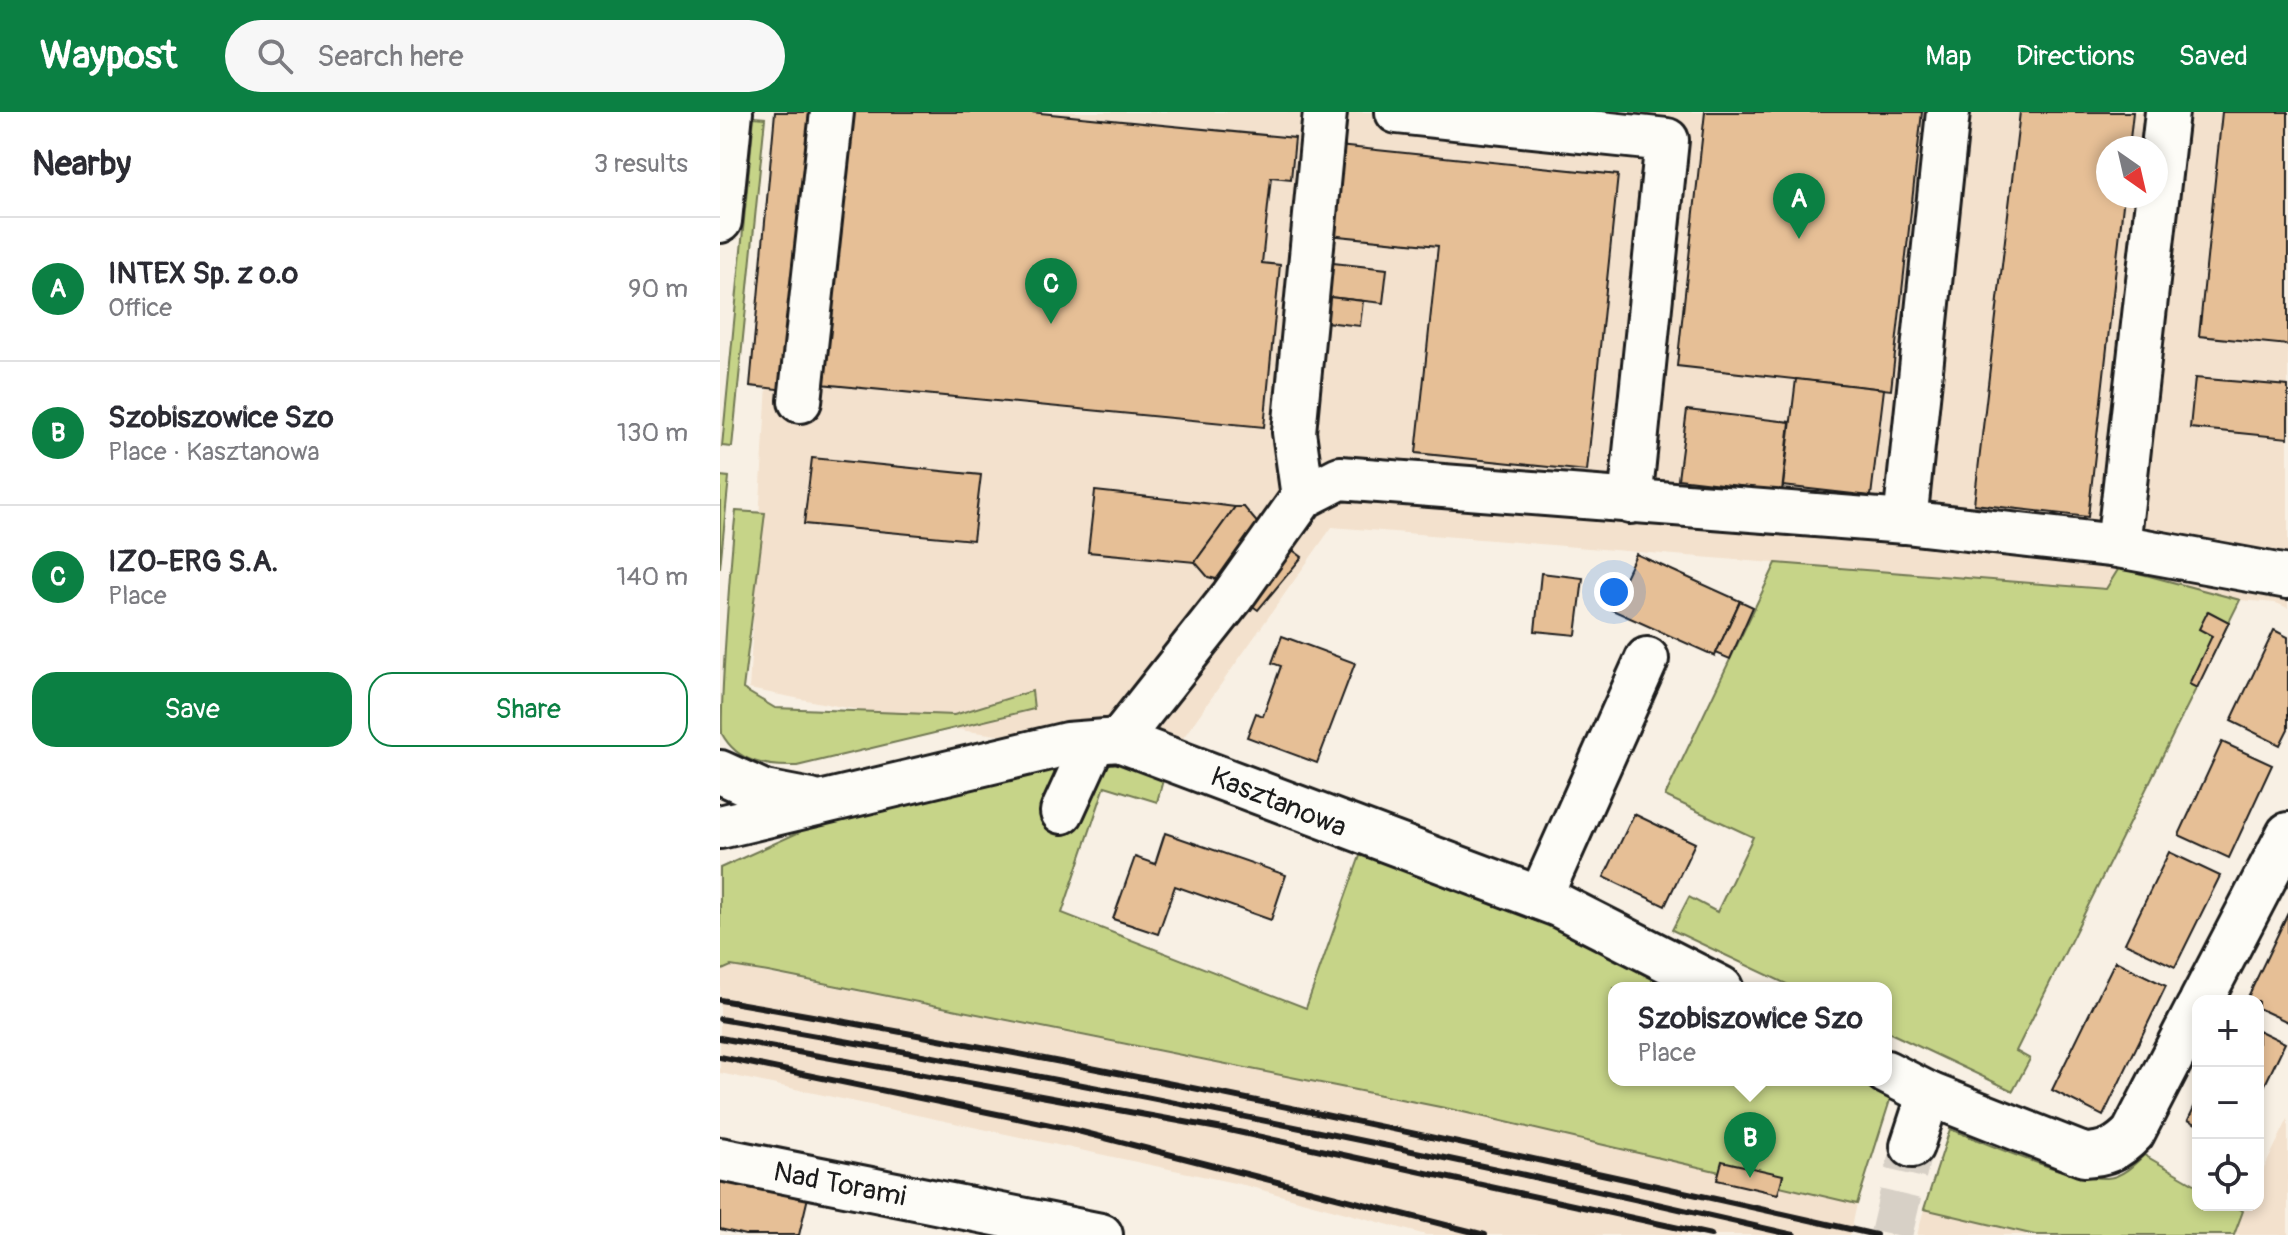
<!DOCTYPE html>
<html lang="en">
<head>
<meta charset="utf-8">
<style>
  :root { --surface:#fff; --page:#f7f7f7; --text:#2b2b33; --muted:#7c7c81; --line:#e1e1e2; --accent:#0b8043 }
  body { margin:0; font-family:Pangolin,sans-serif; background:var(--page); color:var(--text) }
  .controls { position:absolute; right:24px; bottom:24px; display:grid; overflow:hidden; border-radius:16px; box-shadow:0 4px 12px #0003 }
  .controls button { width:72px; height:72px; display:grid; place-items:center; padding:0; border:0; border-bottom:2px solid var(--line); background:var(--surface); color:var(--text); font:40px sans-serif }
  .compass { position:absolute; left:1376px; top:24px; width:72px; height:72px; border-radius:50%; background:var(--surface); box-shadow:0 4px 12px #0003; rotate:146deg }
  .you { position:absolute; left:894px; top:480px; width:28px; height:28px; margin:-20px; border:6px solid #fff; border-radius:50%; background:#1a73e8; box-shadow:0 0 0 12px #1a73e833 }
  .badge { display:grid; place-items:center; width:52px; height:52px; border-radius:50%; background:var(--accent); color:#fff; font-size:26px; font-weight:700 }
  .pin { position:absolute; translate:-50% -66px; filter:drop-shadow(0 2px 4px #0008) }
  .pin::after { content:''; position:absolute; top:42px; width:28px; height:24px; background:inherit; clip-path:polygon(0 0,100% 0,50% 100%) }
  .popup { position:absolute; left:888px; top:870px; width:284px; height:104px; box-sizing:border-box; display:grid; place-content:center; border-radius:16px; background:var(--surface); filter:drop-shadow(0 2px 6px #0005); font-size:26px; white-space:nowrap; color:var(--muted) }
  .popup b { font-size:30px; color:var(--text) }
  .popup::after { content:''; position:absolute; left:50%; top:100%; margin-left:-16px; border:16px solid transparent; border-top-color:var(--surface) }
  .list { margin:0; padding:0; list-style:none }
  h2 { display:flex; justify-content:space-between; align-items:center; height:104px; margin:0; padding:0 32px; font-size:34px }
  h2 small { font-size:26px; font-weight:400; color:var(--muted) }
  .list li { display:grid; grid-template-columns:52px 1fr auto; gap:24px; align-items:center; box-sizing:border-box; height:144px; padding:0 32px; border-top:2px solid var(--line) }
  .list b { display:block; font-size:30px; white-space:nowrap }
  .list p { margin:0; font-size:26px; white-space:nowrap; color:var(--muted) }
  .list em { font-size:26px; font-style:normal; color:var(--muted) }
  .actions { display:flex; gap:16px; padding:24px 32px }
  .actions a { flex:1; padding:18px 0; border:2px solid var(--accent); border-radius:24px; text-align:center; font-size:28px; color:var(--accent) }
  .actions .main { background:var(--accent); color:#fff }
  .icon { flex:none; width:44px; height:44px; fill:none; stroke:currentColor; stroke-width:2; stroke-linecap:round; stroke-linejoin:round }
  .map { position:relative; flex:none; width:1568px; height:1123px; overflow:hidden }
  header { display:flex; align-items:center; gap:48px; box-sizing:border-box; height:112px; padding:0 40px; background:var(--accent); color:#fff }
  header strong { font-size:38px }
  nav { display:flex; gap:44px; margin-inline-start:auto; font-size:28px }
  .search { width:560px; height:72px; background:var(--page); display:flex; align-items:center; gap:20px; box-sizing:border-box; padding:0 28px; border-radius:44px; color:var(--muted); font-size:30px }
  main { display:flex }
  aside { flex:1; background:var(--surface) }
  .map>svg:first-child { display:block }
  .built { fill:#f3e1cd; fill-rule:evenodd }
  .green { fill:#c6d488; stroke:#717852; stroke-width:2 }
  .building { fill:#e6bf96; stroke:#1c1c1c; stroke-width:2 }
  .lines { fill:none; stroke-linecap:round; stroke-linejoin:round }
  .minor-tunnel { stroke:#d7d0c6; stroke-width:42; stroke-dasharray:42 21; stroke-linecap:butt }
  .minor-casing { stroke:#1c1c1c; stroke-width:48 }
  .minor { stroke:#fdfcf7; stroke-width:42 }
  .rail { stroke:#1c1c1c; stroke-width:6 }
  .labels { text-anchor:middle; stroke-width:8; stroke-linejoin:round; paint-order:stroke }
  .street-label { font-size:28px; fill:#1c1c1c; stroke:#fdfcf7 }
</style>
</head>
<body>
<header>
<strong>Waypost</strong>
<div class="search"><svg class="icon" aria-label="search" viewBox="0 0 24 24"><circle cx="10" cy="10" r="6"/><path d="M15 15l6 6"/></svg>Search here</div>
<nav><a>Map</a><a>Directions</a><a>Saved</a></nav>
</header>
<main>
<aside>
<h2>Nearby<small>3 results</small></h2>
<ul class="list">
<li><span class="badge">A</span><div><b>INTEX Sp. z o.o</b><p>Office</p></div><em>90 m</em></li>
<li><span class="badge">B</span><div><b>Szobiszowice Szo</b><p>Place · Kasztanowa</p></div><em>130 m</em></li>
<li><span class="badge">C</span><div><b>IZO-ERG S.A.</b><p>Place</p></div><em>140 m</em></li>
</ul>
<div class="actions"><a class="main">Save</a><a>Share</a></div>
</aside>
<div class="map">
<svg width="1568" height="1123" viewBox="0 0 1568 1123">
  <rect width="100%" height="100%" fill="#f8f0e4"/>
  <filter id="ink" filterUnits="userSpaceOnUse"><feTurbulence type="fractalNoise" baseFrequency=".0125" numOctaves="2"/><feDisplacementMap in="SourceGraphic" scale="16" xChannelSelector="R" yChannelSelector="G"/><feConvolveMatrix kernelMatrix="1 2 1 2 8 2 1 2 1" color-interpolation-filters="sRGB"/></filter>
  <g filter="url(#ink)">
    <g class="built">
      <path d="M 63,0 L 1568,0 L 1568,496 L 1556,491 L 1520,488 L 1400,456 L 1386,478 L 612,415 L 449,646 L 247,619 L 29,577 ZM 1388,36 L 1436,36 L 1436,84 L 1388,84 Z"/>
      <polygon points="10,854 730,997 1137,1092 1130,1123 706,1123 524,1073 0,961 0,859"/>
      <polygon points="1568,1007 1568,1123 1514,1123 1526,1093 1538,1093 1538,1069"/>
      <polygon points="1204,1097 1315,1123 1197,1123"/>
    </g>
    <g class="green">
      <polygon points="34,5 45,6 12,335 2,334"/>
      <polygon points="0,364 9,365 0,456"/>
      <path d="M 16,399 L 45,401 L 23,577 L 55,596 L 234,603 L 312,579 L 314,597 L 77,654 C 47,655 18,651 2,622 C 0,595 11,437 16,399 Z"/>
      <polygon points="1056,451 1386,477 1399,456 1520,488 1296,939 1310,947 1293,979 1166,919 1166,876 1075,876 952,818 969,785 997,800 1033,725 945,684"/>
      <polygon points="347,632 449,646 437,690 385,674 342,801 586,896 647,724 1001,876 894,876 894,968 1177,966 1137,1092 730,997 48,860 11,854 0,859 0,756 80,720 96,690"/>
      <path d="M 1230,1017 C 1270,1032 1347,1068 1387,1066 C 1402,1065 1414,1053 1424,1043 L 1478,1074 L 1478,1093 L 1512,1093 L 1523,1099 L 1514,1123 L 1315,1123 L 1204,1097 Z"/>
    </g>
    <g class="building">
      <polygon points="55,0 95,0 66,278 30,274"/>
      <polygon points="128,0 310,0 575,26 571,67 551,65 542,151 560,153 544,315 101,272"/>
      <polygon points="985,0 1202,0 1171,278 957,254"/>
      <polygon points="1300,0 1413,0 1409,36 1388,36 1388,84 1404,84 1368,405 1254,392"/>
      <polygon points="1502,0 1568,0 1568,233 1479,224"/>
      <polygon points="618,34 898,63 867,359 696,341 718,134 609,123"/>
      <polygon points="613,151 667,157 663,191 609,185"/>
      <polygon points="609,185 643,189 640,214 606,210"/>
      <polygon points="1475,266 1568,274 1568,326 1470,316"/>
      <polygon points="1076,267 1164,277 1151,384 1063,374"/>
      <polygon points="967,298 1070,310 1062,379 958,367"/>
      <polygon points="92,346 261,363 253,428 84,412"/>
      <polygon points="375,379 484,391 515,395 475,450 368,440"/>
      <polygon points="515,395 524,395 539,413 582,445 538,498 496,467 488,465 475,450"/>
      <polygon points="916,442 1020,489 995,544 890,497"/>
      <polygon points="821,461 863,466 856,523 815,519"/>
      <polygon points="1020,489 1033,495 1010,547 996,541"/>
      <polygon points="1488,499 1509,510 1477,576 1469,572 1492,524 1479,517"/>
      <polygon points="1554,518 1568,525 1568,617 1560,633 1511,609"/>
      <polygon points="562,524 635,551 597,651 527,625 536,601 543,604 561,554 552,551"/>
      <polygon points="1502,630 1552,653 1509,746 1459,723"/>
      <polygon points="914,702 975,731 945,794 884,765"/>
      <polygon points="445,721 566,763 551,808 455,774 438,822 393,807 415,745 435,752"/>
      <polygon points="1449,740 1500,764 1455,855 1405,831"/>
      <polygon points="1568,801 1568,910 1538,896 1538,889 1526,889"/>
      <polygon points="1395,849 1446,874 1383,1004 1332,978"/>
      <polygon points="1538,918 1565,931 1538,987"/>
      <polygon points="1478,987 1478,1013 1468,1008"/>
      <polygon points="1002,1049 1063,1063 1058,1082 997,1068"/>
      <polygon points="0,1059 89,1081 79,1123 25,1123 0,1117"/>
    </g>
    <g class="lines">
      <polyline class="minor-tunnel" points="1171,1123 1192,1034"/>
      <g class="minor-casing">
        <g id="minor">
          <polyline points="677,0 947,28 910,390"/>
          <polyline points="0,109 11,0"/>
          <polyline points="80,289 112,0"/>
          <polyline points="583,385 574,320 605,0"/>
          <polyline points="1185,410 1228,0"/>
          <polyline points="1398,434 1447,0"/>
          <polyline points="399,628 512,485 583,385 620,366 1185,410 1398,434 1568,465"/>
          <polyline points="0,660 44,680 91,689"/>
          <polyline points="342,700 373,632"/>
          <polyline points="0,715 347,632 399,628 838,793 1001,876"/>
          <polyline points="820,786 927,547"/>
          <polyline points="1481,889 1568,722"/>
          <path d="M 1166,960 L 1209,982 L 1364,1043 C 1386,1042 1398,1037 1413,1021 L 1478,895"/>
          <polyline points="1192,1034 1209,982"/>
          <polyline points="0,1047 381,1123"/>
        </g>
      </g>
      <use href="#minor" class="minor"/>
      <g class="rail">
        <path d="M 0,888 C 388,954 772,1036 1156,1123"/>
        <path d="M 0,907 C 361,969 718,1041 1074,1123"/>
        <polyline points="0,926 509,1018 991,1123"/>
        <polyline points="0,945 350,1017 765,1123"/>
      </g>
    </g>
  </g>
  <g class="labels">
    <g class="street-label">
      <text transform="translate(559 689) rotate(22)" y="10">Kasztanowa</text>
      <text transform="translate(120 1071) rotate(11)" y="10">Nad Torami</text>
    </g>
  </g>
</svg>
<div class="controls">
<button>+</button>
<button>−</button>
<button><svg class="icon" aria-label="locate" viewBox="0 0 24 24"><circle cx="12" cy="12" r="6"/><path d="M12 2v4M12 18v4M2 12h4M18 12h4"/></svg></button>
</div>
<svg class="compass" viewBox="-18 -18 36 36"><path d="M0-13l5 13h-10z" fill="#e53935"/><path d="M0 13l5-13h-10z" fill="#7c7c81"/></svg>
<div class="you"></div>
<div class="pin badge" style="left:1079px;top:127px">A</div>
<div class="pin badge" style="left:1030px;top:1066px">B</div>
<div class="popup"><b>Szobiszowice Szo</b>Place</div>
<div class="pin badge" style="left:331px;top:212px">C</div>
</div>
</main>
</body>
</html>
